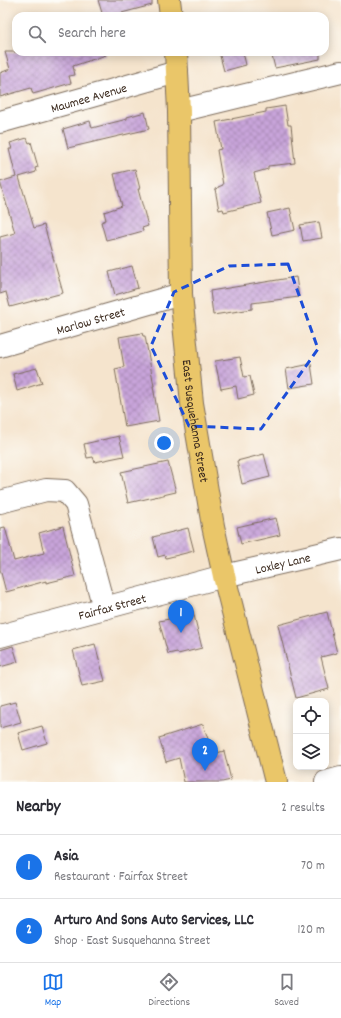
<!DOCTYPE html>
<html lang="en">
<head>
<meta charset="utf-8">
<style>
  :root { --surface:#fff; --page:#f2f2f3; --text:#2b2b33; --muted:#7c7c81; --line:#e1e1e2; --accent:#1a73e8 }
  body { margin:0; font-family:Dekko,sans-serif; background:var(--page); color:var(--text) }
  .controls { position:absolute; right:12px; bottom:12px; display:grid; overflow:hidden; border-radius:8px; box-shadow:0 2px 10px #0003 }
  .controls button { width:36px; height:36px; display:grid; place-items:center; padding:0; border:0; border-bottom:1px solid var(--line); background:var(--surface); color:var(--text); font:20px sans-serif }
  .you { position:absolute; left:164px; top:443px; width:14px; height:14px; margin:-10px; border:3px solid #fff; border-radius:50%; background:#1a73e8; box-shadow:0 0 0 6px #1a73e833 }
  .badge { display:grid; place-items:center; width:26px; height:26px; border-radius:50%; background:var(--accent); color:#fff; font-size:13px; font-weight:700 }
  .pin { position:absolute; translate:-50% -33px; filter:drop-shadow(0 1px 2px #0008) }
  .pin::after { content:''; position:absolute; top:21px; width:14px; height:12px; background:inherit; clip-path:polygon(0 0,100% 0,50% 100%) }
  .list { margin:0; padding:0; list-style:none }
  h2 { display:flex; justify-content:space-between; align-items:center; height:52px; margin:0; padding:0 16px; font-size:17px }
  h2 small { font-size:13px; font-weight:400; color:var(--muted) }
  .list li { display:grid; grid-template-columns:26px 1fr auto; gap:12px; align-items:center; box-sizing:border-box; height:64px; padding:0 16px; border-top:1px solid var(--line) }
  .list b { display:block; font-size:15px; white-space:nowrap }
  .list p { margin:0; font-size:13px; white-space:nowrap; color:var(--muted) }
  .list em { font-size:13px; font-style:normal; color:var(--muted) }
  .icon { flex:none; width:22px; height:22px; fill:none; stroke:currentColor; stroke-width:2; stroke-linecap:round; stroke-linejoin:round }
  .map { position:relative; flex:none; width:341px; height:782px; overflow:hidden }
  .search { position:absolute; background:var(--surface); box-shadow:0 2px 10px #0003; left:12px; right:12px; top:12px; height:44px; display:flex; align-items:center; gap:10px; box-sizing:border-box; padding:0 14px; border-radius:12px; color:var(--muted); font-size:15px }
  .sheet { height:180px; background:var(--surface) }
  nav { display:flex; justify-content:space-around; align-items:center; box-sizing:border-box; height:56px; border-top:1px solid var(--line); background:var(--surface); font-size:11px; color:var(--muted) }
  nav a { display:grid; justify-items:center; gap:2px }
  nav .on { color:var(--accent) }
  .map>svg:first-child { display:block }
  .building { fill:url(#building-cross-hatch) }
  .lines { fill:none; stroke-linecap:round; stroke-linejoin:round }
  .minor-casing { stroke:#7c6b5b; stroke-width:24 }
  .major-casing { stroke:#7c6b5b; stroke-width:24 }
  .minor { stroke:#fff; stroke-width:22 }
  .major { stroke:#eac669; stroke-width:22 }
  .marked { fill:none; stroke:#1d4ed8; stroke-width:3; stroke-dasharray:8 5; stroke-linejoin:round }
  .labels { text-anchor:middle; stroke-width:3; stroke-linejoin:round; paint-order:stroke }
  .street-label { font-size:13px; fill:#3b2a1e; stroke:#fdfcf7 }
</style>
</head>
<body>
<div class="map">
<svg width="341" height="782" viewBox="0 0 341 782">
  <defs>
    <pattern id="building-cross-hatch" width="8" height="8" patternUnits="userSpaceOnUse"><rect width="8" height="8" fill="#c8a4da"/><path d="M0 0l8 8M0 8l8-8" fill="none" stroke="#a486b0"/></pattern>
  </defs>
  <rect width="100%" height="100%" fill="#fdfcf7"/>
  <filter id="ink" filterUnits="userSpaceOnUse"><feTurbulence type="fractalNoise" baseFrequency=".025" numOctaves="2"/><feDisplacementMap in="SourceGraphic" scale="8" xChannelSelector="R" yChannelSelector="G"/><feConvolveMatrix kernelMatrix="1 2 1 2 8 2 1 2 1" color-interpolation-filters="sRGB"/></filter>
  <filter id="wash" filterUnits="userSpaceOnUse"><feTurbulence type="fractalNoise" baseFrequency=".012" numOctaves="4" result="noise"/><feDisplacementMap in="SourceGraphic" scale="16" xChannelSelector="R" yChannelSelector="G"/><feGaussianBlur stdDeviation="0.9" result="paint"/><feColorMatrix in="noise" values="0 0 0 0 0 0 0 0 0 0 0 0 0 0 0 0 0 1.4 0 .05"/><feComposite in="paint" operator="in"/></filter>
  <g filter="url(#wash)">
    <rect width="100%" height="100%" fill="#f5e4cd"/>
    <g id="blocks">
      <g class="building">
        <polygon points="98,0 152,0 152,5 110,16 103,16"/>
        <polygon points="5,52 105,52 106,55 73,66 75,75 69,76 71,83 33,94 31,88 0,97 0,73 10,69"/>
        <polygon points="219,52 243,52 246,65 224,71"/>
        <polygon points="271,52 320,52 320,59 275,68"/>
        <polygon points="285,106 288,125 291,125 295,163 268,166 268,169 254,173 261,203 224,212 223,209 219,210 215,189 218,188 218,187 223,185 217,150 221,149 216,122 266,112 266,109"/>
        <polygon points="145,112 149,129 68,148 63,129 90,121 92,128 127,119 127,117"/>
        <polygon points="27,138 29,143 31,142 38,167 35,168 36,172 19,177 34,228 44,225 63,293 10,307 6,292 0,294 0,237 15,233 0,182 16,177 9,149 12,149 10,143"/>
        <polygon points="135,169 140,189 138,189 148,226 142,228 143,231 114,239 114,238 106,240 101,222 106,220 104,212 122,206 114,174"/>
        <polygon points="290,208 295,230 272,235 267,213"/>
        <polygon points="319,222 322,238 303,241 300,225"/>
        <polygon points="132,266 138,288 115,295 109,272"/>
        <polygon points="296,277 299,297 252,303 252,309 213,315 210,291"/>
        <polygon points="142,333 143,336 145,336 154,386 153,386 159,421 125,427 115,369 124,367 119,337"/>
        <polygon points="240,357 244,377 250,376 254,395 238,399 236,386 221,389 215,361"/>
        <polygon points="311,364 314,384 289,388 286,369"/>
        <polygon points="37,368 42,383 17,391 13,374"/>
        <polygon points="119,436 124,456 95,462 93,457 87,458 84,444"/>
        <polygon points="264,454 270,477 242,484 237,461"/>
        <polygon points="168,462 176,492 128,503 121,472"/>
        <polygon points="276,518 280,535 241,544 237,527"/>
        <polygon points="63,526 75,576 46,583 46,581 6,592 0,569 0,528 5,527 14,561 44,553 39,533"/>
        <polygon points="188,528 194,551 166,558 165,555 158,557 153,537"/>
        <polygon points="193,611 202,648 178,654 177,652 168,654 159,621 169,619 168,617"/>
        <polygon points="327,612 337,653 321,657 329,689 296,698 278,625"/>
        <polygon points="95,644 105,681 82,686 73,650"/>
        <polygon points="13,646 18,662 0,667 0,650"/>
        <polygon points="15,702 21,722 0,728 0,706"/>
        <polygon points="203,724 213,754 224,751 231,780 222,782 184,782 179,758 166,762 159,738"/>
        <polygon points="42,726 47,743 23,750 18,733"/>
      </g>
    </g>
  </g>
  <g filter="url(#ink)">
    <use href="#blocks" fill-opacity="0" stroke="#7c6b5b" stroke-width="1"/>
    <g class="lines">
      <g class="minor-casing">
        <g id="minor">
          <polyline points="179,111 341,72"/>
          <path id="s1" d="M 0,122 L 177,72"/>
          <path id="s2" d="M 0,346 L 181,294"/>
          <polyline points="0,502 46,490 65,491 76,504 104,608"/>
          <path id="s3" d="M 0,636 L 224,576 L 341,549"/>
          <polyline points="326,782 341,778"/>
        </g>
      </g>
      <g class="major-casing">
        <g id="major">
          <polyline points="169,0 171,16"/>
          <path id="s4" d="M 176,52 L 179,111 L 181,294 L 192,403 L 213,526 L 224,576 L 276,782"/>
        </g>
      </g>
      <use href="#minor" class="minor"/>
      <use href="#major" class="major"/>
    </g>
  </g>
  <path class="marked" d="M 288,264 L 318,349 L 261,429 L 189,426 L 151,346 L 174,292 L 229,266 Z"/>
  <g class="labels">
    <g class="street-label">
      <text dy="5" stroke="none"><textPath href="#s1" startOffset="92">Maumee Avenue</textPath></text>
      <text dy="5" stroke="none"><textPath href="#s2" startOffset="94">Marlow Street</textPath></text>
      <text dy="5" stroke="none"><textPath href="#s4" startOffset="370">East Susquehanna Street</textPath></text>
      <text dy="5" stroke="none"><textPath href="#s3" startOffset="292">Loxley Lane</textPath></text>
      <text dy="5" stroke="none"><textPath href="#s3" startOffset="116">Fairfax Street</textPath></text>
    </g>
  </g>
</svg>
<div class="controls">
<button><svg class="icon" aria-label="locate" viewBox="0 0 24 24"><circle cx="12" cy="12" r="6"/><path d="M12 2v4M12 18v4M2 12h4M18 12h4"/></svg></button>
<button><svg class="icon" aria-label="layers" viewBox="0 0 24 24"><path d="M12 4l9 5-9 5-9-5zM3 14l9 5 9-5"/></svg></button>
</div>
<div class="you"></div>
<div class="pin badge" style="left:181px;top:633px">1</div>
<div class="pin badge" style="left:205px;top:771px">2</div>
<div class="search"><svg class="icon" aria-label="search" viewBox="0 0 24 24"><circle cx="10" cy="10" r="6"/><path d="M15 15l6 6"/></svg>Search here</div>
</div>
<section class="sheet">
<h2>Nearby<small>2 results</small></h2>
<ul class="list">
<li><span class="badge">1</span><div><b>Asia</b><p>Restaurant · Fairfax Street</p></div><em>70 m</em></li>
<li><span class="badge">2</span><div><b>Arturo And Sons Auto Services, LLC</b><p>Shop · East Susquehanna Street</p></div><em>120 m</em></li>
</ul>
</section>
<nav>
<a class="on"><svg class="icon" aria-label="map" viewBox="0 0 24 24"><path d="M3 6l6-2 6 2 6-2v14l-6 2-6-2-6 2zM9 4v14M15 6v14"/></svg>Map</a>
<a><svg class="icon" aria-label="directions" viewBox="0 0 24 24"><path d="M12 3l9 9-9 9-9-9zM9 14v-3h6M13 9l2 2-2 2"/></svg>Directions</a>
<a><svg class="icon" aria-label="saved" viewBox="0 0 24 24"><path d="M7 4h10v16l-5-4-5 4z"/></svg>Saved</a>
</nav>
</body>
</html>
